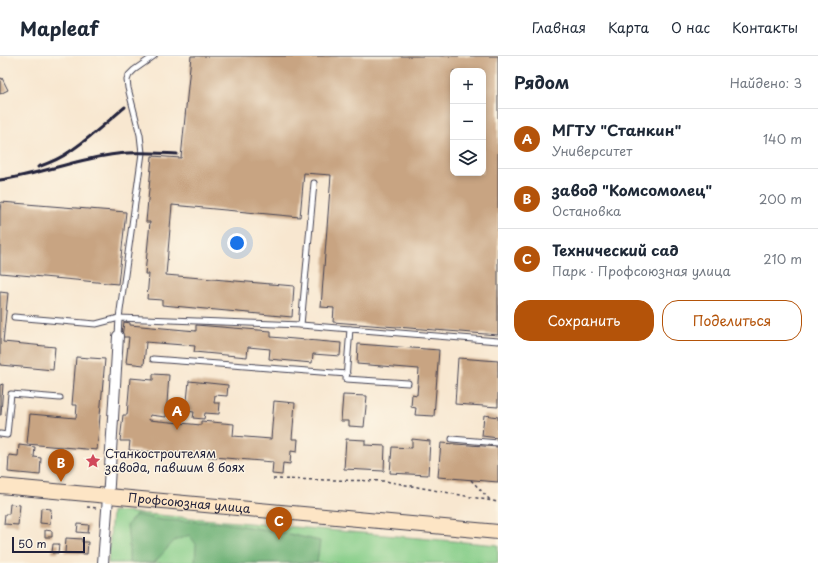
<!DOCTYPE html>
<html lang="ru">
<head>
<meta charset="utf-8">
<style>
  :root { --surface:#fff; --page:#f6f6f7; --text:#1f2937; --muted:#747a83; --line:#e0e1e3; --accent:#b45309 }
  body { margin:0; font-family:"Playpen Sans",sans-serif; background:var(--page); color:var(--text) }
  .controls { position:absolute; right:12px; top:12px; display:grid; overflow:hidden; border-radius:8px; box-shadow:0 2px 6px #0003 }
  .controls button { width:36px; height:36px; display:grid; place-items:center; padding:0; border:0; border-bottom:1px solid var(--line); background:var(--surface); color:var(--text); font:20px sans-serif }
  .scale { position:absolute; left:12px; bottom:10px; width:73px; box-sizing:border-box; padding-left:4px; border:2px solid #22223b; border-top:0; font-size:11px; line-height:14px; white-space:nowrap; color:#22223b; -webkit-text-stroke:3px #fcf5e5; paint-order:stroke }
  .you { position:absolute; left:237px; top:187px; width:14px; height:14px; margin:-10px; border:3px solid #fff; border-radius:50%; background:#1a73e8; box-shadow:0 0 0 6px #1a73e833 }
  .badge { display:grid; place-items:center; width:26px; height:26px; border-radius:50%; background:var(--accent); color:#fff; font-size:13px; font-weight:700 }
  .pin { position:absolute; translate:-50% -33px; filter:drop-shadow(0 1px 2px #0008) }
  .pin::after { content:''; position:absolute; top:21px; width:14px; height:12px; background:inherit; clip-path:polygon(0 0,100% 0,50% 100%) }
  .list { margin:0; padding:0; list-style:none }
  h2 { display:flex; justify-content:space-between; align-items:center; height:52px; margin:0; padding:0 16px; font-size:17px }
  h2 small { font-size:13px; font-weight:400; color:var(--muted) }
  .list li { display:grid; grid-template-columns:26px 1fr auto; gap:12px; align-items:center; box-sizing:border-box; height:60px; padding:0 16px; border-top:1px solid var(--line) }
  .list b { display:block; font-size:15px; white-space:nowrap }
  .list p { margin:0; font-size:13px; white-space:nowrap; color:var(--muted) }
  .list em { font-size:13px; font-style:normal; color:var(--muted) }
  .actions { display:flex; gap:8px; padding:12px 16px }
  .actions a { flex:1; padding:9px 0; border:1px solid var(--accent); border-radius:16px; text-align:center; font-size:14px; color:var(--accent) }
  .actions .main { background:var(--accent); color:#fff }
  .icon { flex:none; width:22px; height:22px; fill:none; stroke:currentColor; stroke-width:2; stroke-linecap:round; stroke-linejoin:round }
  .map { position:relative; flex:none; width:498px; height:507px; overflow:hidden }
  header { display:flex; align-items:center; gap:24px; box-sizing:border-box; height:56px; padding:0 20px; background:var(--surface); border-bottom:1px solid var(--line) }
  header strong { font-size:19px }
  nav { display:flex; gap:22px; margin-inline-start:auto; font-size:14px }
  main { display:flex }
  aside { flex:1; background:var(--surface) }
  .map>svg:first-child { display:block }
  .green { fill:#85cd88; stroke:#547862 }
  .forest { fill:#6cb074; stroke:#476958 }
  .building { fill:#c8a482; fill-rule:evenodd }
  .lines { fill:none; stroke-linecap:round; stroke-linejoin:round }
  .service-casing { stroke:#424051; stroke-width:7 }
  .minor-casing { stroke:#424051; stroke-width:12 }
  .secondary-casing { stroke:#424051; stroke-width:16 }
  .path { stroke:#424051; stroke-width:1.5; stroke-dasharray:3 3; stroke-linecap:butt }
  .service { stroke:#fff; stroke-width:5 }
  .minor { stroke:#fff; stroke-width:10 }
  .secondary { stroke:#fde5c5; stroke-width:14 }
  .rail { stroke:#22223b; stroke-width:3 }
  .labels { text-anchor:middle; stroke-width:3; stroke-linejoin:round; paint-order:stroke }
  .poi-label { font-size:12px; fill:#22223b; stroke:#fcf5e5; text-anchor:start }
  .street-label { font-size:12px; fill:#22223b; stroke:#fcf5e5 }
</style>
</head>
<body>
<header>
<strong>Mapleaf</strong>
<nav><a>Главная</a><a>Карта</a><a>О нас</a><a>Контакты</a></nav>
</header>
<main>
<div class="map">
<svg width="498" height="507" viewBox="0 0 498 507">
  <rect width="100%" height="100%" fill="#fcf5e5"/>
  <filter id="ink" filterUnits="userSpaceOnUse"><feTurbulence type="fractalNoise" baseFrequency=".025" numOctaves="2"/><feDisplacementMap in="SourceGraphic" scale="8" xChannelSelector="R" yChannelSelector="G"/><feConvolveMatrix kernelMatrix="1 2 1 2 8 2 1 2 1" color-interpolation-filters="sRGB"/></filter>
  <filter id="wash" filterUnits="userSpaceOnUse"><feTurbulence type="fractalNoise" baseFrequency=".012" numOctaves="4" result="noise"/><feDisplacementMap in="SourceGraphic" scale="16" xChannelSelector="R" yChannelSelector="G"/><feGaussianBlur stdDeviation="0.9" result="paint"/><feColorMatrix in="noise" values="0 0 0 0 0 0 0 0 0 0 0 0 0 0 0 0 0 1.4 0 .05"/><feComposite in="paint" operator="in"/></filter>
  <g filter="url(#wash)">
    <rect width="100%" height="100%" fill="#f8e7d0"/>
    <polygon class="green" points="112,455 498,489 498,507 108,507"/>
    <polygon class="forest" points="136,459 162,464 224,467 285,477 320,485 317,507 195,507 196,488 189,479 174,485 154,507 129,507 129,489 127,469"/>
    <g id="blocks">
      <g class="building">
        <path d="M 191,0 L 498,0 L 498,279 L 333,266 L 334,252 L 321,251 L 331,119 L 304,117 L 300,161 L 172,149 L 166,219 L 294,230 L 292,261 L 162,249 L 162,244 L 147,243 L 149,218 L 145,218 L 150,166 L 146,166 L 152,100 L 181,102 ZM 453,15 L 483,15 L 483,117 L 453,117 Z"/>
        <polygon points="2,22 8,34 0,38 0,23"/>
        <polygon points="1,146 126,156 118,228 0,217 0,155"/>
        <polygon points="0,236 8,237 3,286 55,291 53,314 0,309"/>
        <polygon points="124,266 130,267 130,269 196,275 196,269 271,275 271,281 341,287 340,300 313,298 312,307 269,303 270,293 248,291 247,301 194,296 195,290 146,286 144,309 126,307 129,281 122,281"/>
        <polygon points="358,288 439,294 434,360 415,359 416,352 411,351 412,338 417,339 419,313 357,308"/>
        <polygon points="76,301 105,303 97,394 27,388 30,358 76,362 77,349 72,349"/>
        <polygon points="458,302 498,305 498,351 455,348"/>
        <polygon points="153,318 169,319 166,361 150,359 149,364 201,369 201,365 234,368 233,380 271,383 274,345 295,347 292,383 298,383 297,396 291,395 290,408 283,407 282,419 272,418 273,406 129,394 130,385 120,385 123,359 127,359 130,322 153,324"/>
        <polygon points="189,325 228,329 227,340 215,339 214,347 220,347 219,358 205,357 204,363 193,362 194,356 186,355"/>
        <polygon points="3,328 1,359 0,359 0,329"/>
        <polygon points="343,339 367,340 364,371 349,370 349,365 341,365"/>
        <polygon points="484,359 498,361 498,382 482,380"/>
        <polygon points="346,383 365,384 365,389 385,390 384,415 344,413"/>
        <polygon points="412,383 430,385 428,419 390,417 392,391 412,392"/>
        <polygon points="441,387 498,391 498,426 438,421"/>
        <polygon points="19,389 35,391 34,401 41,402 40,419 8,416 9,399 18,400"/>
        <polygon points="10,448 20,449 18,469 4,468 5,458 9,458"/>
        <polygon points="41,452 51,453 50,468 40,467"/>
        <polygon points="78,468 89,469 88,477 77,476"/>
        <polygon points="45,474 52,475 52,481 45,481"/>
        <polygon points="66,482 82,483 82,486 88,486 87,498 65,497"/>
        <polygon points="53,488 59,488 58,497 52,497"/>
      </g>
    </g>
  </g>
  <g filter="url(#ink)">
    <use href="#blocks" fill-opacity="0" stroke="#424051" stroke-width="1"/>
    <g class="lines">
      <g class="service-casing">
        <g id="service">
          <polyline points="14,261 96,268 119,262 301,269 498,285"/>
          <polyline points="301,269 314,127"/>
          <polyline points="350,273 346,323 408,327"/>
          <polyline points="118,280 119,262 142,97 140,79 128,32 127,24 129,19 134,14 154,0"/>
          <polyline points="153,303 347,318"/>
          <polyline points="0,378 7,379 11,338 60,342"/>
          <polyline points="452,383 498,387"/>
        </g>
      </g>
      <g class="minor-casing">
        <polyline id="minor" points="103,507 109,428 118,280"/>
      </g>
      <g class="secondary-casing">
        <g id="secondary">
          <path id="s1" d="M 0,430 L 498,476"/>
        </g>
      </g>
      <g class="path">
        <polyline points="273,423 385,425 498,446"/>
        <polyline points="471,424 490,444"/>
        <polyline points="87,451 97,452"/>
      </g>
      <use href="#service" class="service"/>
      <use href="#minor" class="minor"/>
      <use href="#secondary" class="secondary"/>
      <g class="rail">
        <path d="M 38,111 C 49,107 60,103 69,96 C 89,83 107,66 125,51"/>
        <path d="M 0,124 C 35,119 69,106 104,100 C 128,95 153,97 177,98"/>
      </g>
    </g>
  </g>
  <defs>
    <g id="sight-bare" transform="scale(1.2)"><path d="M0-6L1.8-2.2L6-1.7L2.9 1.2L3.7 5.4L0 3.3L-3.7 5.4L-2.9 1.2L-6-1.7L-1.8-2.2Z" fill="#d1495b" stroke="#fcf5e5" stroke-width="2.5" paint-order="stroke"/></g>
  </defs>
  <g fill-rule="evenodd">
    <use href="#sight-bare" x="93" y="405"/>
  </g>
  <g class="labels">
    <g class="poi-label">
      <text x="105" y="402">Станкостроителям<tspan x="105" dy="14">завода, павшим в боях</tspan></text>
    </g>
    <g class="street-label">
      <text dy="4" stroke="none"><textPath href="#s1" startOffset="190">Профсоюзная улица</textPath></text>
    </g>
  </g>
</svg>
<div class="controls">
<button>+</button>
<button>−</button>
<button><svg class="icon" aria-label="layers" viewBox="0 0 24 24"><path d="M12 4l9 5-9 5-9-5zM3 14l9 5 9-5"/></svg></button>
</div>
<div class="scale">50 m</div>
<div class="you"></div>
<div class="pin badge" style="left:177px;top:374px">A</div>
<div class="pin badge" style="left:61px;top:426px">B</div>
<div class="pin badge" style="left:279px;top:484px">C</div>
</div>
<aside>
<h2>Рядом<small>Найдено: 3</small></h2>
<ul class="list">
<li><span class="badge">A</span><div><b>МГТУ &quot;Станкин&quot;</b><p>Университет</p></div><em>140 m</em></li>
<li><span class="badge">B</span><div><b>завод &quot;Комсомолец&quot;</b><p>Остановка</p></div><em>200 m</em></li>
<li><span class="badge">C</span><div><b>Технический сад</b><p>Парк · Профсоюзная улица</p></div><em>210 m</em></li>
</ul>
<div class="actions"><a class="main">Сохранить</a><a>Поделиться</a></div>
</aside>
</main>
</body>
</html>
